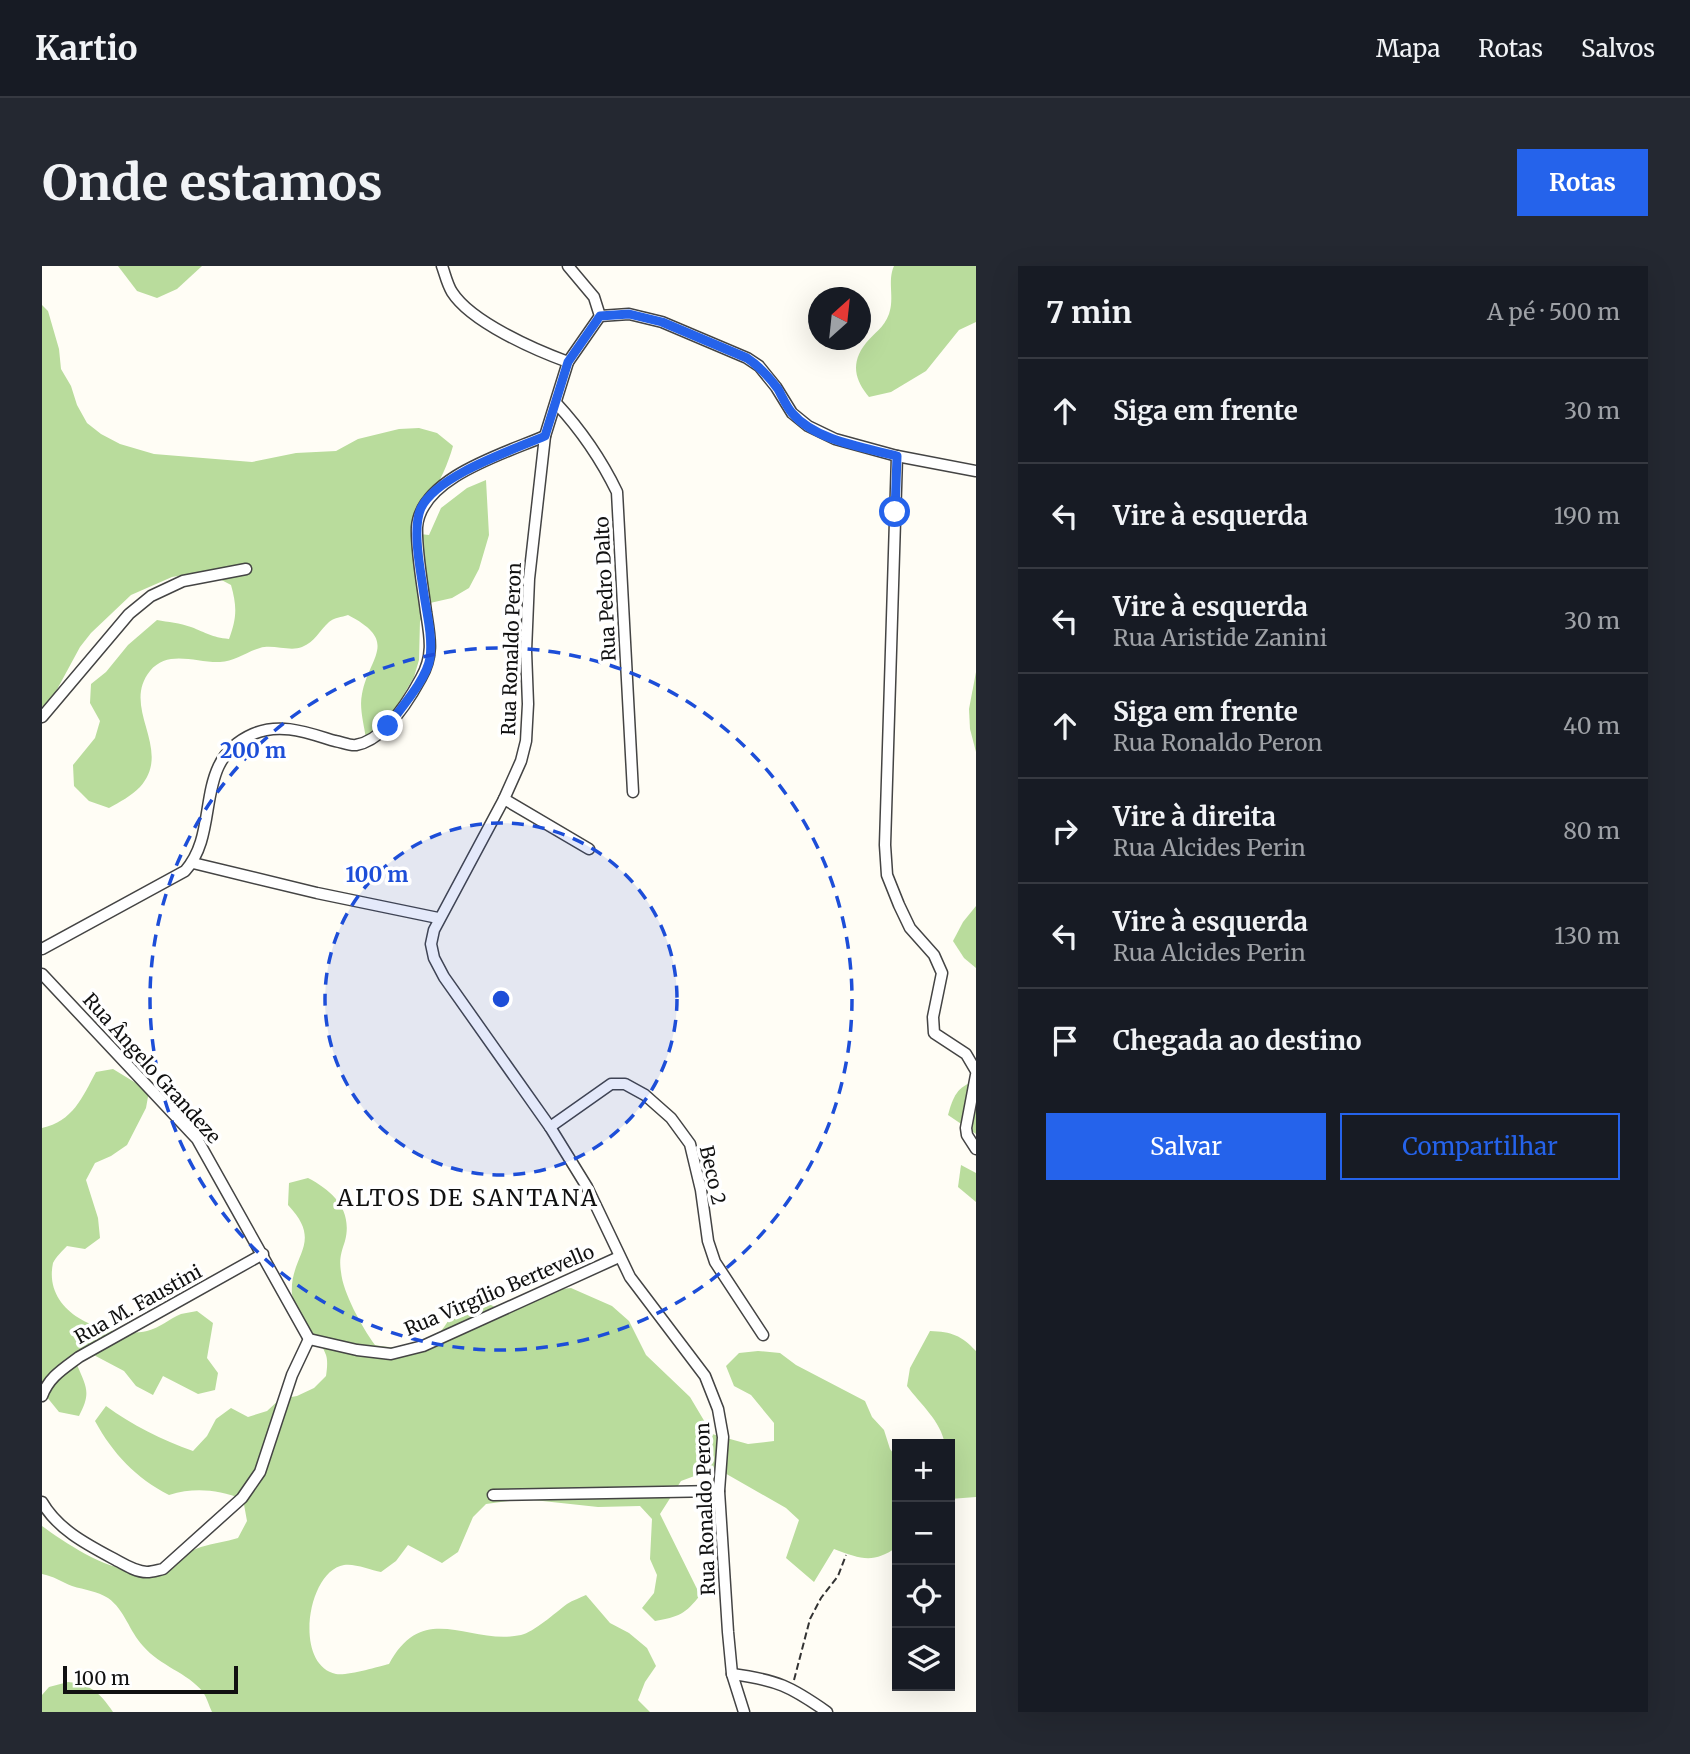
<!DOCTYPE html>
<html lang="pt">
<head>
<meta charset="utf-8">
<style>
  :root { --surface:#171b24; --page:#242831; --text:#f1f3f6; --muted:#9ea1a6; --line:#363941; --accent:#2563eb }
  body { margin:0; font-family:Merriweather,serif; background:var(--page); color:var(--text) }
  .controls { position:absolute; right:21px; bottom:21px; display:grid; overflow:hidden; border-radius:0px; box-shadow:0 7px 28px #0002 }
  .controls button { width:63px; height:63px; display:grid; place-items:center; padding:0; border:0; border-bottom:2px solid var(--line); background:var(--surface); color:var(--text); font:35px sans-serif }
  .compass { position:absolute; left:766px; top:21px; width:63px; height:63px; border-radius:50%; background:var(--surface); box-shadow:0 7px 28px #0002; rotate:27deg }
  .scale { position:absolute; left:21px; bottom:18px; width:175px; box-sizing:border-box; padding-left:7px; border:4px solid #111; border-top:0; font-size:19px; line-height:24px; white-space:nowrap; color:#111; -webkit-text-stroke:5px #fff; paint-order:stroke }
  .stop { position:absolute; width:21px; height:21px; margin:-16px; border:5px solid #2563eb; border-radius:50%; background:#fff }
  .stop.end { background:#2563eb; border-color:#fff; box-shadow:0 2px 7px #0008 }
  .list { margin:0; padding:0; list-style:none }
  h2 { display:flex; justify-content:space-between; align-items:center; height:91px; margin:0; padding:0 28px; font-size:30px }
  h2 small { font-size:23px; font-weight:400; color:var(--muted) }
  .list li { display:grid; grid-template-columns:46px 1fr auto; gap:21px; align-items:center; box-sizing:border-box; height:105px; padding:0 28px; border-top:2px solid var(--line) }
  .list b { display:block; font-size:26px; white-space:nowrap }
  .list p { margin:0; font-size:23px; white-space:nowrap; color:var(--muted) }
  .list em { font-size:23px; font-style:normal; color:var(--muted) }
  .actions { display:flex; gap:14px; padding:21px 28px }
  .actions a { flex:1; padding:16px 0; border:2px solid var(--accent); border-radius:0px; text-align:center; font-size:24px; color:var(--accent) }
  .actions .main { background:var(--accent); color:#fff }
  .icon { flex:none; width:38px; height:38px; fill:none; stroke:currentColor; stroke-width:2; stroke-linecap:round; stroke-linejoin:round }
  .map { position:relative; flex:none; width:934px; height:1446px; overflow:hidden; border-radius:0px }
  header { display:flex; align-items:center; gap:42px; box-sizing:border-box; height:98px; padding:0 35px; background:var(--surface); border-bottom:2px solid var(--line) }
  header strong { font-size:33px }
  nav { display:flex; gap:38px; margin-inline-start:auto; font-size:24px }
  .intro { display:flex; align-items:center; justify-content:space-between; box-sizing:border-box; height:168px; padding:0 42px }
  h1 { margin:0; font-size:49px }
  .button { padding:18px 32px; border-radius:0px; background:var(--accent); color:#fff; font-size:24px; font-weight:700 }
  main { display:flex; gap:42px; padding:0 42px }
  aside { flex:1; background:var(--surface); border-radius:0px; box-shadow:0 7px 28px #0002 }
  .map>svg:first-child { display:block }
  .forest { fill:#b9dc9c }
  .lines { fill:none; stroke-linecap:round; stroke-linejoin:round }
  .minor-casing { stroke:#444; stroke-width:13 }
  .path { stroke:#333; stroke-width:2; stroke-dasharray:7 3.5; stroke-linecap:butt }
  .minor { stroke:#fff; stroke-width:10 }
  .route { stroke:#2563eb; stroke-width:9 }
  .ring { fill:none; stroke:#1d4ed8; stroke-width:3.5; stroke-dasharray:12 9 }
  .labels { text-anchor:middle; stroke-width:7; stroke-linejoin:round; paint-order:stroke }
  .street-label { font-size:19px; fill:#111; stroke:#fff }
  .quarter-label { font-size:23px; letter-spacing:2px; fill:#111; stroke:#fff }
  .centre { fill:#1d4ed8; stroke:#fff; stroke-width:3.5 }
  .ring-label { font-size:21px; text-anchor:middle; font-weight:bold; fill:#1d4ed8; stroke:#fff; stroke-width:7; stroke-linejoin:round; paint-order:stroke }
</style>
</head>
<body>
<header>
<strong>Kartio</strong>
<nav><a>Mapa</a><a>Rotas</a><a>Salvos</a></nav>
</header>
<div class="intro"><h1>Onde estamos</h1><a class="button">Rotas</a></div>
<main>
<div class="map">
<svg width="934" height="1446" viewBox="0 0 934 1446">
  <rect width="100%" height="100%" fill="#fffdf5"/>
  <g class="forest">
    <polygon points="76,0 160,0 135,23 115,32 95,25"/>
    <path d="M 852,0 L 934,0 L 934,56 L 917,64 L 884,105 L 849,126 L 827,131 C 813,114 808,97 824,77 C 832,67 842,62 847,48 C 853,32 845,15 852,0 Z"/>
    <path d="M 0,39 L 6,45 L 17,83 L 19,103 L 29,120 L 35,139 L 45,157 L 59,168 L 78,178 L 112,188 L 210,196 L 254,187 L 294,185 L 316,173 L 357,163 L 377,162 L 395,167 L 411,180 C 406,198 398,215 388,232 C 379,246 374,250 369,267 L 387,269 L 399,242 L 425,222 L 444,214 L 447,269 L 437,303 L 427,322 L 410,332 L 388,337 L 378,355 L 377,394 L 372,411 L 342,462 L 324,473 C 322,458 317,442 320,428 C 327,390 358,376 306,349 C 300,351 291,352 287,356 C 277,365 273,376 260,381 C 248,386 231,378 218,382 C 204,386 192,396 178,396 C 154,397 126,383 108,405 C 78,442 132,483 98,521 C 89,530 78,536 67,542 L 47,535 L 32,520 L 31,499 L 53,472 L 58,455 L 48,437 L 49,418 L 64,406 L 86,379 L 115,354 C 126,356 138,357 149,361 C 165,367 169,371 187,373 C 195,352 195,340 189,319 L 170,309 L 152,307 L 130,311 L 89,329 L 49,367 L 38,381 L 12,429 L 0,441 Z"/>
    <polygon points="934,406 934,486 928,463 927,443"/>
    <polygon points="934,640 934,702 922,692 911,675 921,656"/>
    <path d="M 71,803 L 107,825 L 104,842 L 85,879 L 69,890 L 53,897 L 44,914 L 56,952 L 58,972 L 43,983 L 25,980 C 20,985 14,991 11,997 C 0,1049 67,1073 105,1065 C 118,1062 127,1053 139,1048 C 144,1047 150,1046 155,1045 L 171,1057 L 165,1092 L 176,1107 L 173,1124 L 156,1128 L 121,1110 L 111,1129 L 94,1120 L 82,1105 L 48,1087 L 35,1099 C 45,1122 49,1127 37,1150 L 17,1146 L 4,1130 L 0,1129 L 0,862 C 31,855 40,832 54,806 Z"/>
    <path d="M 934,815 L 934,868 L 906,849 C 911,831 915,820 934,815 Z"/>
    <polygon points="919,899 934,907 934,936 916,921"/>
    <path d="M 266,912 C 291,925 311,944 303,975 C 299,987 297,993 299,1006 C 301,1027 320,1061 333,1079 C 355,1083 384,1084 399,1065 C 408,1054 411,1045 422,1034 L 441,1035 L 461,1045 L 478,1042 L 493,1031 L 510,1024 L 529,1022 L 570,1040 L 587,1055 L 604,1089 L 648,1131 L 670,1168 L 706,1178 L 732,1175 L 732,1157 L 709,1129 L 692,1120 L 684,1100 L 697,1087 L 716,1085 L 738,1087 L 754,1099 L 823,1135 L 830,1151 L 842,1164 L 848,1183 L 855,1192 L 855,1281 C 831,1298 819,1293 792,1283 L 772,1316 L 744,1292 L 757,1254 L 744,1242 L 674,1202 L 639,1215 L 618,1248 L 658,1329 C 644,1348 636,1351 613,1355 L 600,1342 L 612,1327 L 615,1309 L 608,1293 L 610,1253 L 598,1240 L 556,1241 L 482,1233 L 444,1238 L 431,1251 L 416,1286 L 400,1297 L 366,1279 L 354,1295 L 339,1306 C 329,1304 312,1297 302,1299 C 265,1305 251,1399 294,1408 C 305,1410 335,1401 347,1398 C 382,1333 428,1380 479,1369 C 492,1366 513,1347 525,1338 C 531,1334 538,1332 544,1329 L 568,1357 L 587,1367 L 605,1382 L 614,1400 L 603,1416 L 596,1434 L 608,1446 L 170,1446 C 167,1440 165,1432 161,1426 C 146,1407 118,1400 101,1380 C 87,1365 83,1344 66,1332 C 55,1325 43,1324 30,1320 C 20,1316 11,1310 0,1308 L 0,1260 C 22,1276 65,1305 93,1304 C 117,1304 137,1289 159,1281 C 171,1277 184,1276 196,1272 L 205,1255 L 201,1233 C 175,1224 154,1221 127,1229 C 94,1212 71,1188 53,1155 L 64,1140 C 90,1159 120,1174 151,1185 L 165,1170 L 174,1153 L 189,1142 L 206,1151 L 225,1145 L 238,1133 L 255,1130 L 272,1122 L 284,1110 C 285,1103 286,1095 284,1089 C 276,1066 253,1053 250,1028 C 247,989 283,978 246,939 L 247,917 Z"/>
    <path d="M 888,1065 C 910,1066 919,1069 934,1085 L 934,1231 L 908,1233 L 908,1178 L 903,1178 C 898,1154 879,1139 865,1120 L 868,1102 Z"/>
    <path d="M 26,1416 C 50,1419 58,1427 71,1446 L 0,1446 L 0,1429 L 7,1421 Z"/>
  </g>
  <g class="lines">
    <g class="minor-casing">
      <g id="minor">
        <path d="M 400,0 C 403,8 405,18 410,26 C 429,56 493,84 526,96"/>
        <polyline points="526,0 552,31 558,50 526,96 503,170 487,313 484,385 486,438 484,475 479,495 462,533 392,664 389,678 392,692 402,711 508,861 545,921 588,1011 663,1110 676,1143 681,1171 677,1225 686,1366 690,1408 702,1446"/>
        <polyline points="558,50 587,48 620,56 705,92 717,100 734,121 750,147 766,160 793,173 855,190 934,205"/>
        <path d="M 514,137 C 539,164 559,193 575,226 L 591,526"/>
        <polyline points="855,190 843,579 845,609 857,639 868,662 892,689 900,707 891,751 892,767 924,788 934,805"/>
        <polyline points="0,451 87,348 109,330 141,315 204,303"/>
        <polyline points="462,533 547,583"/>
        <polyline points="151,597 275,627 396,652"/>
        <path d="M 0,683 L 143,605 C 180,564 149,495 211,468 C 239,456 266,467 293,475 C 300,476 308,480 314,479 C 342,474 366,436 379,412 C 392,389 388,371 384,346 C 381,321 374,285 375,261 C 379,211 464,187 503,170"/>
        <polyline points="0,708 155,873 267,1073"/>
        <polyline points="934,809 924,862 925,869 934,883"/>
        <polyline points="508,861 569,818 583,818 603,829 629,852 648,878 659,924 666,975 673,996 721,1069"/>
        <polyline points="267,1073 315,1084 349,1088 381,1080 577,991"/>
        <path d="M 0,1130 C 7,1111 21,1103 37,1091 L 221,988"/>
        <polyline points="451,1229 677,1225"/>
        <path d="M 0,1236 C 16,1264 46,1279 74,1294 C 83,1299 94,1306 105,1306 C 110,1306 116,1304 121,1303 L 200,1232 L 218,1206 L 250,1109 L 267,1073"/>
        <path d="M 690,1408 C 735,1414 748,1420 785,1446"/>
      </g>
    </g>
    <polyline class="path" points="752,1414 768,1353 779,1332 796,1310 804,1289"/>
    <use href="#minor" class="minor"/>
  </g>
  <g class="lines">
    <path class="route" d="M 346,460 C 358,443 385,413 388,392 C 391,370 384,344 381,322 C 378,301 370,262 379,242 C 395,209 471,184 503,170 L 526,96 L 558,50 L 587,48 L 620,56 L 705,92 C 717,100 727,111 736,123 C 740,130 744,140 750,147 C 774,175 821,181 855,190 L 853,246"/>
  </g>
  <circle cx="459" cy="733" r="176" fill="#1d4ed8" fill-opacity=".12"/>
  <g class="ring">
    <circle cx="459" cy="733" r="176"/>
    <circle cx="459" cy="733" r="351"/>
  </g>
  <g class="labels">
    <g class="street-label">
      <text transform="translate(563 323) rotate(-93)" y="7">Rua Pedro Dalto</text>
      <text transform="translate(469 383) rotate(-88)" y="7">Rua Ronaldo Peron</text>
      <text transform="translate(110 802) rotate(48)" y="7">Rua Ângelo Grandeze</text>
      <text transform="translate(671 909) rotate(77)" y="7">Beco 2</text>
      <text transform="translate(457 1024) rotate(-23)" y="7">Rua Virgílio Bertevello</text>
      <text transform="translate(96 1038) rotate(-29)" y="7">Rua M. Faustini</text>
      <text transform="translate(663 1243) rotate(-92)" y="7">Rua Ronaldo Peron</text>
    </g>
    <g class="quarter-label">
      <text x="426" y="940">ALTOS DE SANTANA</text>
    </g>
  </g>
  <circle cx="459" cy="733" r="10" class="centre"/>
  <g class="ring-label">
    <text x="211" y="492">200 m</text>
    <text x="335" y="616">100 m</text>
  </g>
</svg>
<div class="controls">
<button>+</button>
<button>−</button>
<button><svg class="icon" aria-label="locate" viewBox="0 0 24 24"><circle cx="12" cy="12" r="6"/><path d="M12 2v4M12 18v4M2 12h4M18 12h4"/></svg></button>
<button><svg class="icon" aria-label="layers" viewBox="0 0 24 24"><path d="M12 4l9 5-9 5-9-5zM3 14l9 5 9-5"/></svg></button>
</div>
<svg class="compass" viewBox="-18 -18 36 36"><path d="M0-13l5 13h-10z" fill="#e53935"/><path d="M0 13l5-13h-10z" fill="#9ea1a6"/></svg>
<div class="scale">100 m</div>
<div class="stop" style="left:853px;top:246px"></div>
<div class="stop end" style="left:346px;top:460px"></div>
</div>
<aside>
<h2>7 min<small>A pé · 500 m</small></h2>
<ul class="list">
<li><svg class="icon" aria-label="ahead" viewBox="0 0 24 24"><path d="M12 20V5M6 11l6-6 6 6"/></svg><div><b>Siga em frente</b></div><em>30 m</em></li>
<li><svg class="icon" aria-label="left" viewBox="0 0 24 24"><path d="M17 20v-9H6M10 6l-5 5 5 5"/></svg><div><b>Vire à esquerda</b></div><em>190 m</em></li>
<li><svg class="icon" aria-label="left" viewBox="0 0 24 24"><path d="M17 20v-9H6M10 6l-5 5 5 5"/></svg><div><b>Vire à esquerda</b><p>Rua Aristide Zanini</p></div><em>30 m</em></li>
<li><svg class="icon" aria-label="ahead" viewBox="0 0 24 24"><path d="M12 20V5M6 11l6-6 6 6"/></svg><div><b>Siga em frente</b><p>Rua Ronaldo Peron</p></div><em>40 m</em></li>
<li><svg class="icon" aria-label="right" viewBox="0 0 24 24"><path d="M7 20v-9h11M14 6l5 5-5 5"/></svg><div><b>Vire à direita</b><p>Rua Alcides Perin</p></div><em>80 m</em></li>
<li><svg class="icon" aria-label="left" viewBox="0 0 24 24"><path d="M17 20v-9H6M10 6l-5 5 5 5"/></svg><div><b>Vire à esquerda</b><p>Rua Alcides Perin</p></div><em>130 m</em></li>
<li><svg class="icon" aria-label="arrive" viewBox="0 0 24 24"><path d="M6 21V4h12l-3 4 3 4H6"/></svg><div><b>Chegada ao destino</b></div></li>
</ul>
<div class="actions"><a class="main">Salvar</a><a>Compartilhar</a></div>
</aside>
</main>
</body>
</html>
